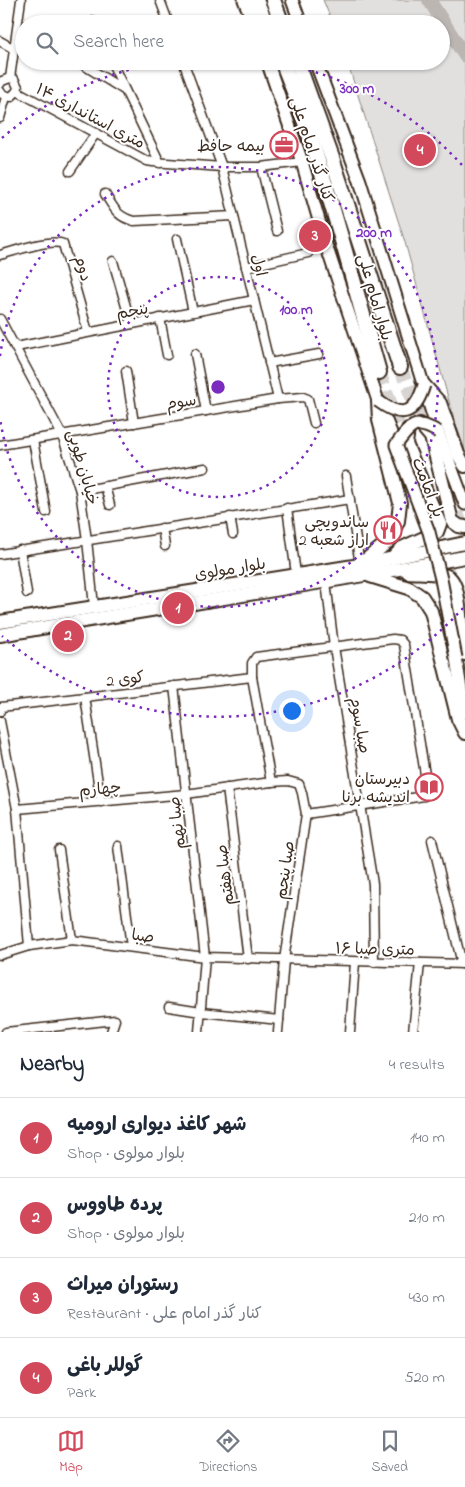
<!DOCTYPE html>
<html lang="en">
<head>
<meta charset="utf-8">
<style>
  :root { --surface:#fff; --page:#f2f2f3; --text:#1f2937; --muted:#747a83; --line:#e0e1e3; --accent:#d1495b }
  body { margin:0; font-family:"Indie Flower","Playpen Sans Arabic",sans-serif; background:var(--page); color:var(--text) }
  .you { position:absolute; left:291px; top:710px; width:18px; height:18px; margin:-12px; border:4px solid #fff; border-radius:50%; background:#1a73e8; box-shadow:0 0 0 8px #1a73e833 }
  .badge { display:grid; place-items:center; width:32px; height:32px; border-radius:50%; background:var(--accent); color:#fff; font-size:16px; font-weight:700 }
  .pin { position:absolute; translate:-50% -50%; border:2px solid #fff; box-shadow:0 1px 5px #0006 }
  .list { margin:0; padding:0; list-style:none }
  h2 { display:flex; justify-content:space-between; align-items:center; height:65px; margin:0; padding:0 20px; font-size:21px }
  h2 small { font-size:16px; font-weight:400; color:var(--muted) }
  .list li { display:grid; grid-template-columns:32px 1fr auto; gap:15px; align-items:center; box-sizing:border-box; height:80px; padding:0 20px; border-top:1px solid var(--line) }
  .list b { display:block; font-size:19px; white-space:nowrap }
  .list p { margin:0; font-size:16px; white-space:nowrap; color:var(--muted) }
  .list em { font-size:16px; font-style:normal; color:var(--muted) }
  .icon { flex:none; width:28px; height:28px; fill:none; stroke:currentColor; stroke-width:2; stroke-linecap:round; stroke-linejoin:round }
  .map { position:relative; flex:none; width:465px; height:1032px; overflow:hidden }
  .search { position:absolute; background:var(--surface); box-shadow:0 1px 4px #0004; left:15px; right:15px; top:15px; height:55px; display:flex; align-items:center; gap:12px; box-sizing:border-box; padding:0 18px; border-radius:28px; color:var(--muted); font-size:19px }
  .sheet { height:385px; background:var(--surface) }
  nav { display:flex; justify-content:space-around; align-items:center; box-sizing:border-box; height:70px; border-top:1px solid var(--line); background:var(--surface); font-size:14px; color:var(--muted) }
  nav a { display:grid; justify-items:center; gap:2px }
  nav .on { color:var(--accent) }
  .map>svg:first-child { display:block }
  .green { fill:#e2e0de; stroke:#8e857e }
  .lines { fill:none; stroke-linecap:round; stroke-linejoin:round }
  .river { stroke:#bcb6b3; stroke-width:14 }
  .highway-tunnel { stroke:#d8d4d2; stroke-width:14; stroke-dasharray:14 7; stroke-linecap:butt }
  .street-casing { stroke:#3b2a1e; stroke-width:11 }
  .secondary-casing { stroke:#3b2a1e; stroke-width:15 }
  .primary-casing { stroke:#3b2a1e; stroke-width:16 }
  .highway-casing { stroke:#3b2a1e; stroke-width:18 }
  .street { stroke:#fff; stroke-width:8 }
  .secondary { stroke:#fff; stroke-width:11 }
  .primary { stroke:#fff; stroke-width:12 }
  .highway { stroke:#fff; stroke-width:14 }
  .secondary-bridge-casing { stroke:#3b2a1e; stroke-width:15; stroke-linecap:butt }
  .secondary-bridge { stroke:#fff; stroke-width:11 }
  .ring { fill:none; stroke:#7b2cbf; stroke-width:2.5; stroke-dasharray:2.5 5 }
  .labels { text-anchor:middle; stroke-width:4; stroke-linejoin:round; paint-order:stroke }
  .street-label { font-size:16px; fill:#3b2a1e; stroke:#fff }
  .poi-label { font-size:16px; fill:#3b2a1e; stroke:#fff; text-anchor:end }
  .centre { fill:#7b2cbf; stroke:#fff; stroke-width:2.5 }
  .ring-label { font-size:15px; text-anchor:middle; font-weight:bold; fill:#7b2cbf; stroke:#fff; stroke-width:4; stroke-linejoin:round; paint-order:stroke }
</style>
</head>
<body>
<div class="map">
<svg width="465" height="1032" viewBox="0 0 465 1032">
  <rect width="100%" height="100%" fill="#fff"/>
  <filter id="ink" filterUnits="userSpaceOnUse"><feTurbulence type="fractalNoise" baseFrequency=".02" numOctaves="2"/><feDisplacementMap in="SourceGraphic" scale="10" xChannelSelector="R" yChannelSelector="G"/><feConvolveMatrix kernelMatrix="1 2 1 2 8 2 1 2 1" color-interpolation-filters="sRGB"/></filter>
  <g filter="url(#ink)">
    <polygon class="green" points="323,0 465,0 465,452 452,412 404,239 347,61 441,61 441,24 333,24"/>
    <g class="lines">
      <polyline class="river" points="429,0 465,56"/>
      <g class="highway-tunnel">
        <polyline points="400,367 427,435"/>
        <polyline points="379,372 406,446"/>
        <polyline points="449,493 465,534"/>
        <polyline points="433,521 444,554 451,587"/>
      </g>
      <g class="street-casing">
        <g id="street">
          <polyline points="160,0 169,24"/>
          <polyline points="94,21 95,24"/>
          <polyline points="0,41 14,49"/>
          <polyline points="77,61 124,90"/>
          <polyline points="111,61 160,163"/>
          <polyline points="183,61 222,167 278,399"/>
          <polyline points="10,78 21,0"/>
          <polyline points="0,84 2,81 10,78 14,79 18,87 17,91 11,97 2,94 0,91"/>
          <polyline points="17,91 147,161 153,162 222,167 261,167 302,162"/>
          <polyline points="0,118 6,97"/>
          <polyline points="261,167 277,231"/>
          <polyline points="70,171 96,133"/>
          <path d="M 105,194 C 114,208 117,217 134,221 L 234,216"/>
          <polyline points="177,239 193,312"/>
          <path d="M 0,255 C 15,251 51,238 63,244 L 88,332"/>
          <polyline points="113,261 131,324"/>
          <polyline points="246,267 308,253"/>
          <polyline points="160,318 167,355"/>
          <polyline points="0,319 62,435 80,491 87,540 94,606"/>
          <polyline points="16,347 254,300"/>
          <polyline points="195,354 206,411"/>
          <polyline points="269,363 319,354"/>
          <polyline points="126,371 134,423"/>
          <polyline points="33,440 46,512"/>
          <polyline points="0,445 278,399 303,397 308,399 314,423"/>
          <polyline points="346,476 360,565"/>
          <polyline points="105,486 110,505"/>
          <polyline points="80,491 205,468"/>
          <polyline points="287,508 296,574"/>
          <polyline points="230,517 233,534"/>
          <polyline points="162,528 165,546"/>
          <polyline points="20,550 27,593"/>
          <polyline points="0,554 350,499"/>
          <polyline points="326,582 334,647 373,884 374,962"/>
          <polyline points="174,686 205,957 199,1032"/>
          <polyline points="85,697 101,802"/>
          <polyline points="0,711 1,707 252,677"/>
          <polyline points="0,721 17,809 29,946"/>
          <polyline points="271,782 252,677 252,663 256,657 393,639 400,640 404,645 428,793 424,796 306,814"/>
          <polyline points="227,788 248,959"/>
          <polyline points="17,809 186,794 271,782 288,781 299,784 302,793 306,814 284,960 278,1032"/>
          <polyline points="432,840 462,964"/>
          <polyline points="118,846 131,947"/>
          <polyline points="59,850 72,940"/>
          <polyline points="0,955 29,946 72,940 205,957 465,964"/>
          <polyline points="169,1007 201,1012 279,1020"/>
          <polyline points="6,1032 115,1020 111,1032"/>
          <polyline points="350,1032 355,962"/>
          <polyline points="413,1032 420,963"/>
        </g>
      </g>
      <g class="secondary-casing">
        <g id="secondary">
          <polyline points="244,0 252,19"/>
          <polyline points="292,0 301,24"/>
          <polyline points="267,61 302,162 327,248 378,401 396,445"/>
          <polyline points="315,61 360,181 438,432 465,504"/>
          <polyline points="456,658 465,713"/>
        </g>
      </g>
      <g class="primary-casing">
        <g id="primary">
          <polyline points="424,385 440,403 458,454 465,466"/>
          <polyline points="420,424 431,437 452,521 459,526 465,527"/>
          <polyline points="393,558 402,548 437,532 440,524 406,444 408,429"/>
          <polyline points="362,563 389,541 398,521 400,503 379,420 378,401"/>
          <path d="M 408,572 C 421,573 435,572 447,576 C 463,582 459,639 465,654"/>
          <polyline points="370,576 409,588 422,597 431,611 458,719 465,733"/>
          <polyline points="0,622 360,565 465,543"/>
          <path d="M 0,635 C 155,608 311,586 465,557"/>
        </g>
      </g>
      <g class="highway-casing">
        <g id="highway">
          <polyline points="256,0 266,24"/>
          <polyline points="273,0 282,24"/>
          <polyline points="250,13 256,24"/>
          <path d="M 282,61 C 323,162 349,267 379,372"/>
          <polyline points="297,61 332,158 400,367"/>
        </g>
      </g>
      <use href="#street" class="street"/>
      <use href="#secondary" class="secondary"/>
      <use href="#primary" class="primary"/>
      <use href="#highway" class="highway"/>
      <g class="secondary-bridge-casing">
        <g id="secondary-bridge">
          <path d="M 378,401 C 402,419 415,415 424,385"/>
          <path d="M 438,432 C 415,418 410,426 396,445 L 429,532 L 441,579 L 456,658"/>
        </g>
      </g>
      <use href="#secondary-bridge" class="secondary-bridge"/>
    </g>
  </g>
  <g class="ring">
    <circle cx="218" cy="387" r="110"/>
    <path d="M0 356A220 220 0 1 1 0 418"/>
    <path d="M463 608A330 330 0 0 1 2 636M2 138A330 330 0 0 1 164 62M272 62A330 330 0 0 1 463 166"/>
  </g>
  <defs>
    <g id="office-ring" transform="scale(1.4375)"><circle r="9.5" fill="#fff" stroke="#d1495b" stroke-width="1.5"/><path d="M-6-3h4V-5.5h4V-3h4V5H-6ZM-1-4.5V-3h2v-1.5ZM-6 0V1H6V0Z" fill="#d1495b"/></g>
    <g id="restaurant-ring" transform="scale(1.4375)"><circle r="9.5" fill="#fff" stroke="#d1495b" stroke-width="1.5"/><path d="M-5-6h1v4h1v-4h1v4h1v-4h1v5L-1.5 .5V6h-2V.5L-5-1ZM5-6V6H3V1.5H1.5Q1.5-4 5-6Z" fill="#d1495b"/></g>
    <g id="library-ring" transform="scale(1.4375)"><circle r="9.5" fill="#fff" stroke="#d1495b" stroke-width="1.5"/><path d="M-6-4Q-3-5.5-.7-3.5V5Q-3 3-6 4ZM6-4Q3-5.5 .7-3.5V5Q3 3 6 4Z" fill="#d1495b"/></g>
  </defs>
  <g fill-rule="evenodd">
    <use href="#office-ring" x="284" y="145"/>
    <use href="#restaurant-ring" x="388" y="530"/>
    <use href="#library-ring" x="429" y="787"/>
  </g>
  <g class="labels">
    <g class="street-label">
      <text transform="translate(91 115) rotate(28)" y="6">۱۴ متری استانداری</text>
      <text transform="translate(313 149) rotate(72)" y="6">کنار گذر امام علی</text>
      <text transform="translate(260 265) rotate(77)" y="6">اول</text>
      <text transform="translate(84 268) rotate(74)" y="6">دوم</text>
      <text transform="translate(376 297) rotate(74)" y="6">بلوار امام علی</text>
      <text transform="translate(132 310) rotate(-11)" y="6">پنجم</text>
      <text transform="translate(181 401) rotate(-9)" y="6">سوم</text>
      <text transform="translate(84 467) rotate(74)" y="6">خیابان طوبی</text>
      <text transform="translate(429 487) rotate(69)" y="6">پل امامت</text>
      <text transform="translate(230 568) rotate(-9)" y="6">بلوار مولوی</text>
      <text transform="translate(125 678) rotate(-7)" y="6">کوی 2</text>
      <text transform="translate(361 725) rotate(80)" y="6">صبا سوم</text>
      <text transform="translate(100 788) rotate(-5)" y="6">چهارم</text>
      <text transform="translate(176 823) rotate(-97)" y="6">صبا نهم</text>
      <text transform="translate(284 870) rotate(-82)" y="6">صبا پنجم</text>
      <text transform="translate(224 875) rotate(-97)" y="6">صبا هفتم</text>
      <text transform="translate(143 935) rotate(7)" y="6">صبا</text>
      <text transform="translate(375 948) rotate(1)" y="6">۱۶ متری صبا</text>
    </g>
    <g class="poi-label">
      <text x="265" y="151">بیمه حافط</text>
      <text x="369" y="527">ساندویچی<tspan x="369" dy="18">اراز شعبه 2</tspan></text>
      <text x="410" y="784">دبیرستان<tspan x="410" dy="18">اندیشه برنا</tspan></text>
    </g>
  </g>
  <circle cx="218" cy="387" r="8" class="centre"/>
  <g class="ring-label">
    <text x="357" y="93">300 m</text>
    <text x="374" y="237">200 m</text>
    <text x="296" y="314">100 m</text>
  </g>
</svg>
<div class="you"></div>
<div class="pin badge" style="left:178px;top:608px">1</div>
<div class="pin badge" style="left:68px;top:636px">2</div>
<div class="pin badge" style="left:315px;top:236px">3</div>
<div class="pin badge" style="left:420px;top:150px">4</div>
<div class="search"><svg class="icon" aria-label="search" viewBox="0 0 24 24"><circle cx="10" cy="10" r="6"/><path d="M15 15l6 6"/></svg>Search here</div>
</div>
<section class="sheet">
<h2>Nearby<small>4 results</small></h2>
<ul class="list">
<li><span class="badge">1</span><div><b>شهر کاغذ دیواری ارومیه</b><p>Shop · بلوار مولوی</p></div><em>140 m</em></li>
<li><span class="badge">2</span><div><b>پرده طاووس</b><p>Shop · بلوار مولوی</p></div><em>210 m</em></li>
<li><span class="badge">3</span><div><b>رستوران میراث</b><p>Restaurant · کنار گذر امام علی</p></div><em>430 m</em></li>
<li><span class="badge">4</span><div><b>گوللر باغی</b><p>Park</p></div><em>520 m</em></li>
</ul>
</section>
<nav>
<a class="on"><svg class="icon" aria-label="map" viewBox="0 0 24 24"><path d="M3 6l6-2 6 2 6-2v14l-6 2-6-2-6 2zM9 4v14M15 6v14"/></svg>Map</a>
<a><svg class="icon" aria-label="directions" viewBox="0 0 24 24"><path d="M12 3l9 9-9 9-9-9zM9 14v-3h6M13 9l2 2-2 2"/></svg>Directions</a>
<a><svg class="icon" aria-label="saved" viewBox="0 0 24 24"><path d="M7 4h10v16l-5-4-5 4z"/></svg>Saved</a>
</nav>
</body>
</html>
